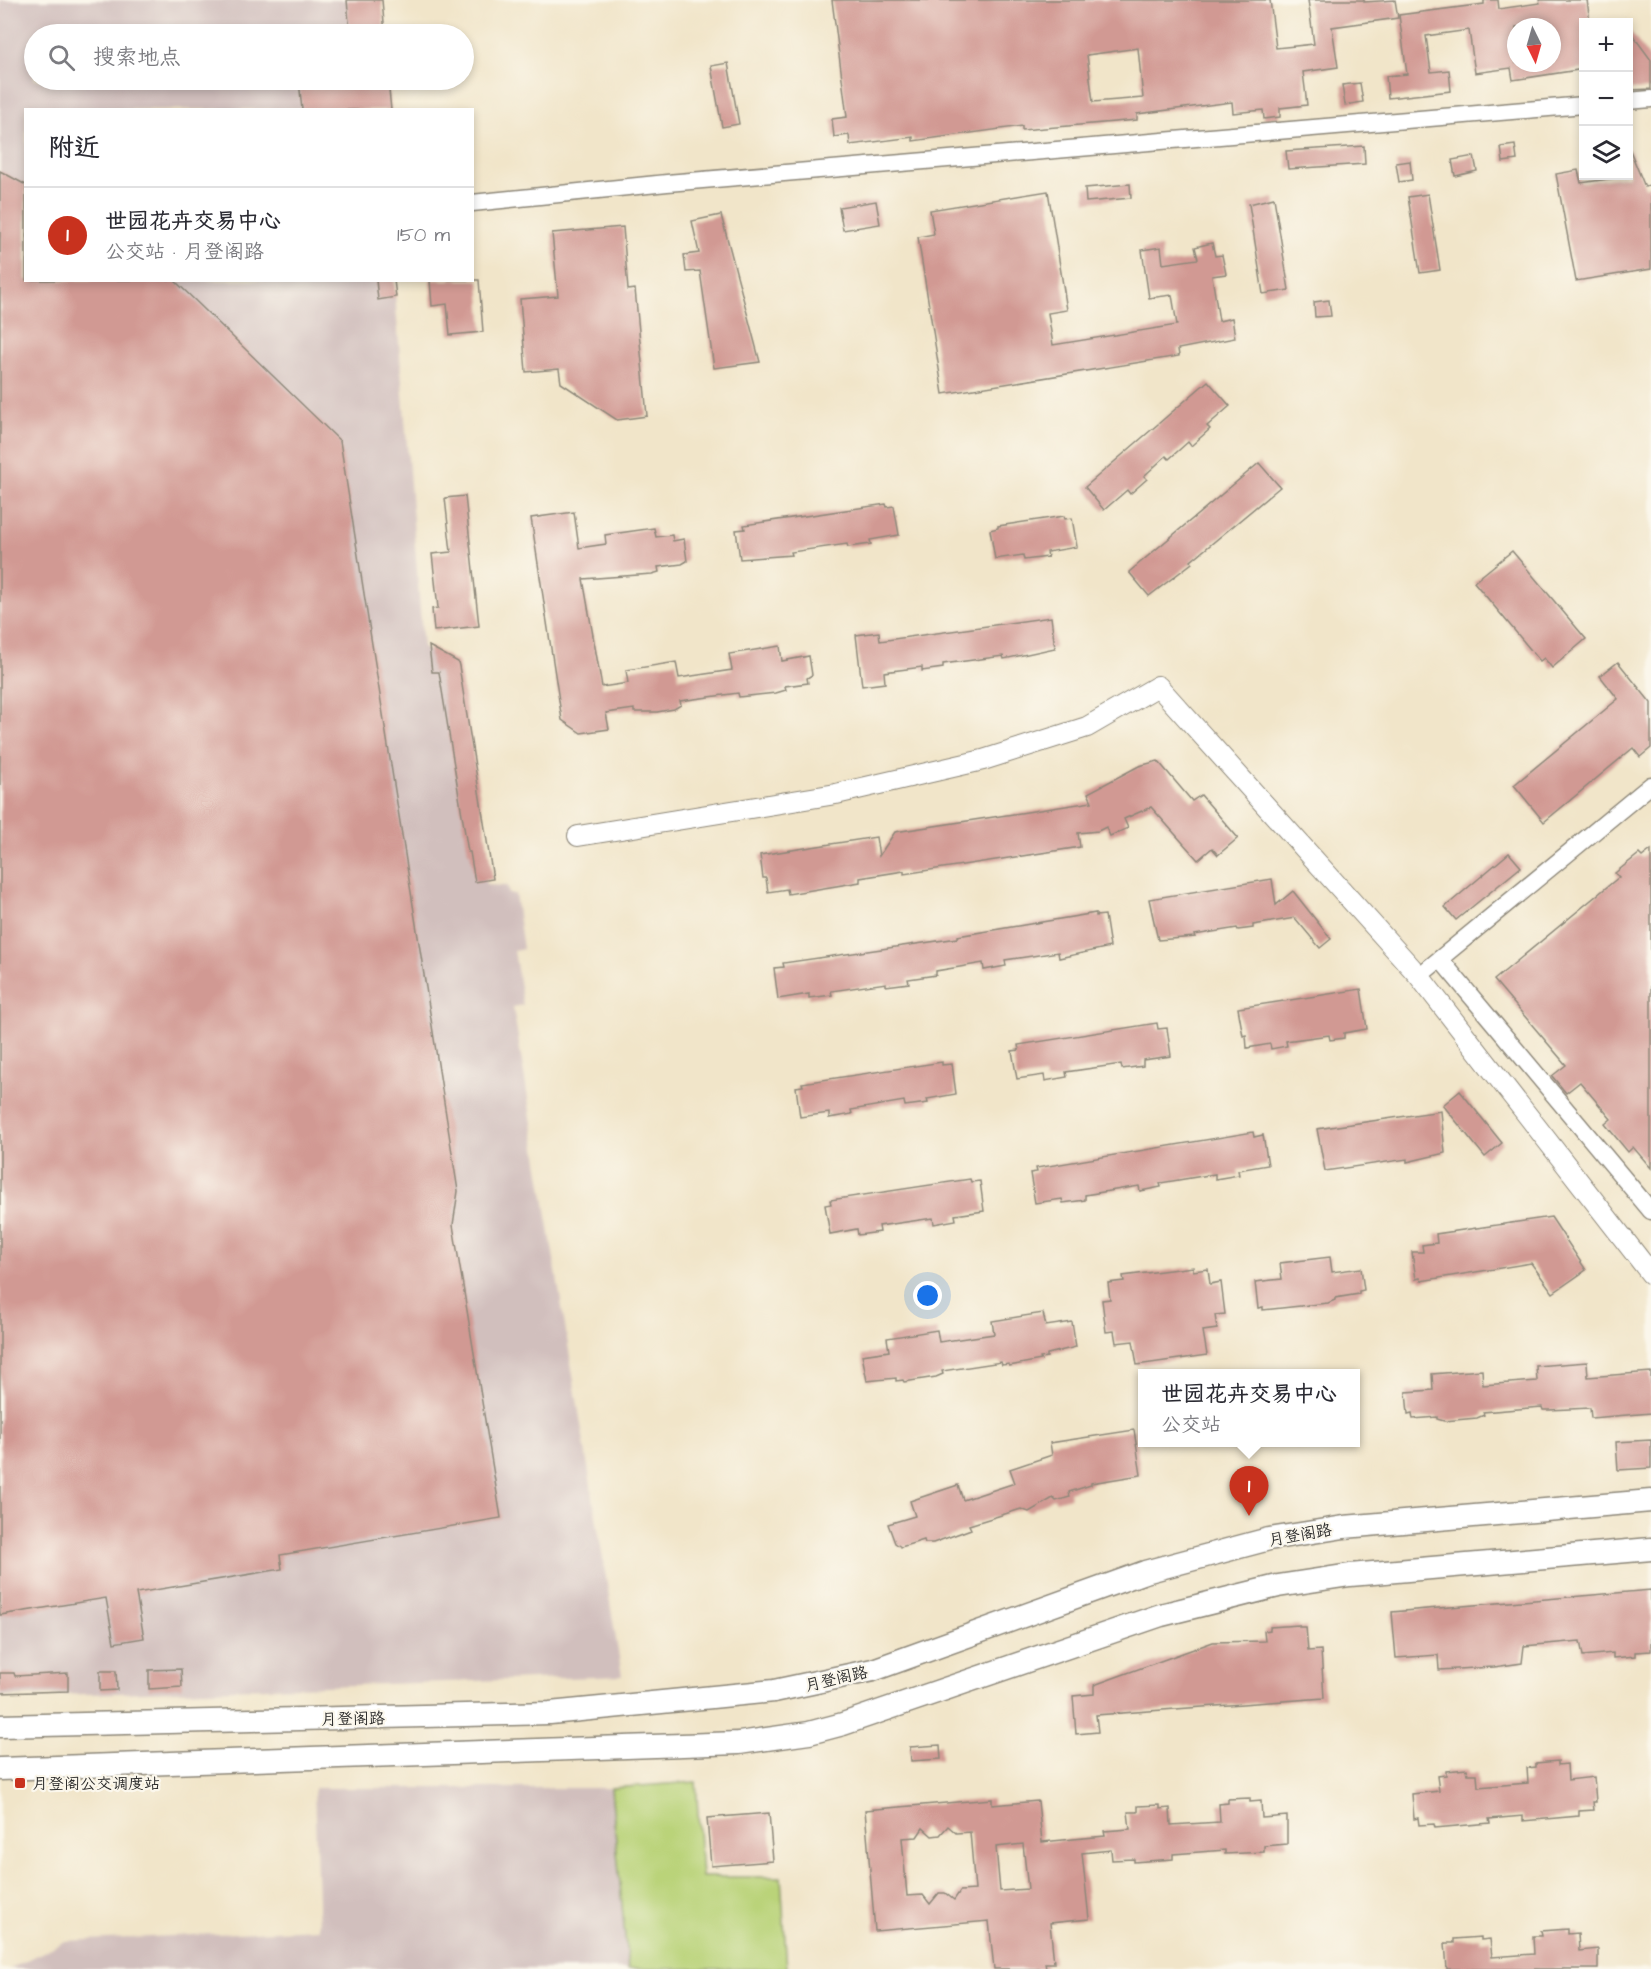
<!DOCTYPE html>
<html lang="zh">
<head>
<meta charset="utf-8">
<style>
  :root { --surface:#fff; --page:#f2f2f3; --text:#2b2b33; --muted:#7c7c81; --line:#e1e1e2; --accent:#c8321e }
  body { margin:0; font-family:"Architects Daughter","LXGW WenKai TC",sans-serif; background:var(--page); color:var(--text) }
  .controls { position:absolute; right:18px; top:18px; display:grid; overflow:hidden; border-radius:0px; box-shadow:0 3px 9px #0003 }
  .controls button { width:54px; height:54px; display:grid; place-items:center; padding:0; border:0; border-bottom:2px solid var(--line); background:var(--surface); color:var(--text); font:30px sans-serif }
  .compass { position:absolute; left:1507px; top:18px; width:54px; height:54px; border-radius:50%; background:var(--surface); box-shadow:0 3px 9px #0003; rotate:175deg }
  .you { position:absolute; left:928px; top:1296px; width:21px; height:21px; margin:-15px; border:4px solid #fff; border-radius:50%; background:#1a73e8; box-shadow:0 0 0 9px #1a73e833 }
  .badge { display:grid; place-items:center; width:39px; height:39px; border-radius:50%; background:var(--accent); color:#fff; font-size:20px; font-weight:700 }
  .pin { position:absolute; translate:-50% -50px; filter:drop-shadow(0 2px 3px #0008) }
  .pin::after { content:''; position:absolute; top:32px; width:21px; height:18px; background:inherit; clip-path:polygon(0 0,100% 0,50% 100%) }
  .popup { position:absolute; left:1138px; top:1369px; width:222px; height:78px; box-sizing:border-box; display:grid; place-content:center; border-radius:0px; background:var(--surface); filter:drop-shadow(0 2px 4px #0005); font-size:20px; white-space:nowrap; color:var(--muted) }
  .popup b { font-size:22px; color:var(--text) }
  .popup::after { content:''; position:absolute; left:50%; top:100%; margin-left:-12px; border:12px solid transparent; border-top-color:var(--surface) }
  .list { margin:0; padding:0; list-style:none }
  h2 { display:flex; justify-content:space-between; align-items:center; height:78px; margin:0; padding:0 24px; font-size:26px }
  h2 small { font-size:20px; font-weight:400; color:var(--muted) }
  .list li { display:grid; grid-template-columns:39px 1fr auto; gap:18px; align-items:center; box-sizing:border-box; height:96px; padding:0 24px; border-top:2px solid var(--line) }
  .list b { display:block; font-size:22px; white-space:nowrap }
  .list p { margin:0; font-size:20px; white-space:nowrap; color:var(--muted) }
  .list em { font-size:20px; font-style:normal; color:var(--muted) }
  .icon { flex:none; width:33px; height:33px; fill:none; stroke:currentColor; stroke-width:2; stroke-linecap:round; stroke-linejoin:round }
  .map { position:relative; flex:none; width:1651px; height:1969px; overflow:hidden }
  .search { position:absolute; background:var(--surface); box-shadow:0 3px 9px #0003; left:24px; top:24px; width:450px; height:66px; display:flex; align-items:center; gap:15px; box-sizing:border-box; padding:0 21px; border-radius:33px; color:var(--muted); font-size:22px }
  .panel { position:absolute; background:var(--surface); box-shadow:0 3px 9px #0003; left:24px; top:108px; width:450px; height:174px; border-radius:0px }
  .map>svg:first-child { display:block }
  .industrial { fill:#d1bfbd }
  .green { fill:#bad379; stroke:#727f52; stroke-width:1.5 }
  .building { fill:#d19993; fill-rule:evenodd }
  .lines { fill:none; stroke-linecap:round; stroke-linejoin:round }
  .minor-casing { stroke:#8e887a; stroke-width:19 }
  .tertiary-casing { stroke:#8e887a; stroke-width:22 }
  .secondary-casing { stroke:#8e887a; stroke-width:25 }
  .minor { stroke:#fff; stroke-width:16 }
  .tertiary { stroke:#fff; stroke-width:20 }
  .secondary { stroke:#fff; stroke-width:22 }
  .poi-dot { fill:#c8321e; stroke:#fbf7ec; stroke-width:2 }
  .labels { text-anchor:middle; stroke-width:4.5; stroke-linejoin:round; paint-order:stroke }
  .street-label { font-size:16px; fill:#2b2b2b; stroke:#fbf7ec }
  .poi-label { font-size:16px; fill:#2b2b2b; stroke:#fbf7ec; text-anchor:start }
</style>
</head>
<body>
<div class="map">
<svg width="1651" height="1969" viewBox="0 0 1651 1969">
  <rect width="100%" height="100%" fill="#fbf7ec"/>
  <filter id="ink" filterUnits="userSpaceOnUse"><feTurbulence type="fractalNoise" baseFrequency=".0167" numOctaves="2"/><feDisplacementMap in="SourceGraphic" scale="12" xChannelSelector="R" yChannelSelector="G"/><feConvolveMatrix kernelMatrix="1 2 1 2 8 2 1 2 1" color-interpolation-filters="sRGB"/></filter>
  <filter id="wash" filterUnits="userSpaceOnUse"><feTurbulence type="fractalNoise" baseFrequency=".008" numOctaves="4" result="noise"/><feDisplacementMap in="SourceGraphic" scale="24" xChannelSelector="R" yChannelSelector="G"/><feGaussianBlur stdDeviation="1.35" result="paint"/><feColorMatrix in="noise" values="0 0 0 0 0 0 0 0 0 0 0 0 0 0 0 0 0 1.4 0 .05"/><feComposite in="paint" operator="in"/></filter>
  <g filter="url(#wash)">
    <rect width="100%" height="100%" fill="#f1e5c9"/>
    <g class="industrial">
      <polygon points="0,0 371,0 374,34 34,34 34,80 378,80 380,109 26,110 26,280 394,281 423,647 453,669 486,885 507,886 509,894 515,894 523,949 514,951 523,1005 513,1007 622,1676 0,1697"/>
      <polygon points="314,1788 611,1788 628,1969 10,1969 65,1941 319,1929"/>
    </g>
    <polygon class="green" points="696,1782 702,1877 781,1877 787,1969 628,1969 611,1788"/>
    <g id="blocks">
      <g class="building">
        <polygon points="347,0 382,0 385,34 350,34"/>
        <path d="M 832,0 L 1270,0 L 1276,48 L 1314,44 L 1308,0 L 1364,0 L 1364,2 L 1395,0 L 1398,18 L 1332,27 L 1338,67 L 1303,72 L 1307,105 L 1280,108 L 1280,117 L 1264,119 L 1263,110 L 1233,113 L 1232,102 L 1137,114 L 1137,120 L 1022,130 L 1022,126 L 913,141 L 913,137 L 850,145 L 849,135 L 834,137 L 832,119 L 847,117 ZM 1138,48 L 1143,98 L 1093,102 L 1087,55 Z"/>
        <path d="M 1484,0 L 1498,0 L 1499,9 L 1540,3 L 1539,0 L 1587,0 L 1590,22 L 1584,22 L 1584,69 L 1513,80 L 1511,68 L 1475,73 L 1469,30 L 1426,36 L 1431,72 L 1449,70 L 1451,91 L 1388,98 L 1386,76 L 1407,74 L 1399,15 L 1484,4 ZM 1516,27 L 1552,27 L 1552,63 L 1516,63 Z"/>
        <polygon points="1629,30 1651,60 1651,89 1629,90"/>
        <polygon points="728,63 739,124 722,127 711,66"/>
        <polygon points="299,80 388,80 391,110 302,110"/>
        <polygon points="1360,83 1363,102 1345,105 1342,85"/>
        <polygon points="1515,145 1517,160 1503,162 1501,147"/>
        <polygon points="1364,146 1365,164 1288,169 1286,151"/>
        <polygon points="1629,148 1645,187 1651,184 1651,269 1576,281 1556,174 1578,170 1581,183 1629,176"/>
        <polygon points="1474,156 1477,171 1455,176 1452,160"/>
        <polygon points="1410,161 1412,180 1399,182 1396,163"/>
        <polygon points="0,171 26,185 26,280 174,280 340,441 458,1191 453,1225 501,1518 280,1555 282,1569 136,1593 144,1638 114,1643 106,1598 0,1615"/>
        <polygon points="1130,184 1131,198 1086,202 1085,188"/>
        <polygon points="1048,191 1067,310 1048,313 1053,345 1177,325 1172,295 1149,298 1142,250 1161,247 1163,264 1198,259 1195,247 1212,243 1215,256 1222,255 1226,274 1212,276 1219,321 1232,318 1235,338 1178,349 1179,356 943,394 918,237 934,234 930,210"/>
        <polygon points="1428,194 1440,270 1420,273 1408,197"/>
        <polygon points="1274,198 1289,290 1263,294 1249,204"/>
        <polygon points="876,201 880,224 843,230 839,207"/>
        <polygon points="721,215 760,362 714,368 700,271 686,272 684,255 699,253 692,221"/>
        <polygon points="623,227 628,290 635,289 647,416 617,420 561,383 559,369 526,372 520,299 558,296 552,233"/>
        <polygon points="376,280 394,280 396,297 378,300"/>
        <polygon points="430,280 479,280 483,332 450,335 447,304 432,306"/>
        <polygon points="1329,300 1331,316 1315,317 1314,302"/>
        <polygon points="1208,381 1230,406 1207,426 1210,429 1191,446 1188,442 1169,459 1166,456 1144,476 1147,479 1130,494 1127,490 1104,510 1085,487"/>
        <polygon points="1259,463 1280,487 1191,561 1192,563 1149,596 1129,572"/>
        <polygon points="465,496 479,626 434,631 432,609 438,608 432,554 451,552 445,498"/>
        <polygon points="886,504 887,507 894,506 899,535 870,540 871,544 848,547 847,544 791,552 792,555 740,559 736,530 745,529 744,525"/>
        <polygon points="574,512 579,548 606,544 605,535 654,528 656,537 672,535 673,541 684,539 687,561 682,564 658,567 659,572 652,574 583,579 602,687 628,683 626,670 676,662 679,678 732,670 729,654 780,646 782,661 809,656 812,675 807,678 808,683 785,686 786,690 776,693 739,697 738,693 680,701 681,705 674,709 657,712 634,712 634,709 606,713 609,729 581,733 562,720 531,518"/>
        <polygon points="1064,516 1065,519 1072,518 1077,547 1047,552 1048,557 1024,560 1023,555 995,559 990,530 998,528 998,526"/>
        <polygon points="1512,551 1586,639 1552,668 1544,658 1540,661 1474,582"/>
        <polygon points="1051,617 1055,648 1004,659 1003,656 943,664 943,668 922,671 922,667 884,672 885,683 862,686 856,635 879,632 880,641"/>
        <polygon points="429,646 458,662 459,666 493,879 475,882 470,852 468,852 439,672 432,672"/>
        <polygon points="1618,662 1651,703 1651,748 1640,757 1633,748 1544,822 1514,785 1618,699 1600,676"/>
        <polygon points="1158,761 1192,801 1201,795 1238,838 1218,855 1212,848 1198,860 1151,807 1124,819 1128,828 1110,836 1106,827 1098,831 1078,833 1080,847 904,874 904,871 860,878 860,882 788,894 787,889 768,892 766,878 763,878 760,855 876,837 879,856 895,832 1092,802 1088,793 1139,766"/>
        <polygon points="1651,850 1651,1168 1633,1147 1628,1152 1605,1124 1611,1119 1580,1082 1566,1093 1552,1076 1566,1065 1494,980 1619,877 1615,873 1639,854 1642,857"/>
        <polygon points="1509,853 1521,867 1456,920 1445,907"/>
        <polygon points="1272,879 1276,905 1293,891 1331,939 1320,948 1295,918 1253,925 1253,928 1238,930 1237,928 1194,935 1195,937 1158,940 1149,899"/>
        <polygon points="1096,913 1096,916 1105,915 1110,947 1059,958 1058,952 1005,960 1006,966 984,970 983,963 936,971 936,975 908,979 909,983 886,986 886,983 831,991 832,995 809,998 809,994 778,999 774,968 784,967 783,963 958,938 958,936"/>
        <polygon points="1361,989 1367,1029 1344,1033 1344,1038 1330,1040 1329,1035 1286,1041 1287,1046 1271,1049 1270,1044 1247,1048 1246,1035 1243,1036 1238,1008"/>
        <polygon points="1157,1023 1158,1029 1167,1028 1171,1056 1143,1060 1143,1066 1122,1069 1121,1064 1066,1072 1067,1077 1045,1081 1044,1075 1017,1079 1012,1051 1019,1050 1018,1045"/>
        <polygon points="942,1062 942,1065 952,1064 956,1094 927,1099 928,1103 905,1106 904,1101 851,1110 852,1114 829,1118 829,1113 800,1117 796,1087 803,1086 802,1083"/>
        <polygon points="1460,1091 1502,1143 1485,1157 1443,1105"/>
        <polygon points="1441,1111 1445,1153 1407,1162 1407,1159 1325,1171 1317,1129"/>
        <polygon points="1253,1132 1254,1137 1263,1135 1268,1165 1238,1170 1239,1175 1215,1179 1215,1174 1160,1183 1161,1187 1140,1191 1139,1186 1085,1195 1085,1200 1063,1203 1062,1199 1035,1203 1030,1173 1037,1172 1036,1168"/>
        <polygon points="970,1179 971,1182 980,1181 984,1211 955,1215 956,1220 934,1224 933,1218 879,1226 880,1232 858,1235 857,1229 830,1234 825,1205 831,1204 830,1200"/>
        <polygon points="1551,1217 1586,1270 1553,1293 1531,1263 1421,1281 1420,1278 1416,1279 1412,1252 1423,1252 1422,1245 1437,1243 1436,1234"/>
        <polygon points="1330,1257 1332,1272 1361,1268 1364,1290 1359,1291 1359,1294 1335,1298 1335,1300 1328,1303 1263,1310 1263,1307 1258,1308 1255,1282 1282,1279 1280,1263"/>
        <polygon points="1193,1267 1193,1271 1208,1269 1210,1284 1221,1282 1225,1314 1215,1315 1217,1329 1203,1331 1207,1355 1137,1365 1133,1341 1116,1343 1114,1331 1106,1332 1102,1300 1110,1299 1108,1283 1124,1281 1123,1276"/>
        <polygon points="1043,1313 1046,1326 1072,1322 1076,1347 1047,1354 1047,1357 1040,1358 1041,1360 1009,1366 1009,1364 1002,1365 1001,1362 942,1371 943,1374 936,1377 904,1382 903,1380 896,1381 896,1378 867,1381 862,1355 889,1351 887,1338 937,1330 939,1342 994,1334 992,1321"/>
        <polygon points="1587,1362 1588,1377 1651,1372 1651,1413 1591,1418 1590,1408 1549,1410 1543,1410 1542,1407 1483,1412 1484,1415 1477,1418 1444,1421 1437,1419 1437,1417 1413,1419 1412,1413 1408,1414 1406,1392 1433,1390 1432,1374 1482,1370 1483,1385 1537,1381 1536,1366"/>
        <polygon points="1134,1430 1141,1475 1091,1483 1091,1485 1069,1492 1070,1497 1056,1501 1053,1498 1029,1512 1021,1509 969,1525 971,1529 933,1543 925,1543 924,1540 901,1547 895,1543 888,1524 915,1516 910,1501 958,1485 963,1500 1015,1483 1010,1469 1052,1455 1050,1443"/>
        <polygon points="1651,1440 1651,1468 1618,1470 1616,1442"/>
        <polygon points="1651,1590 1651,1651 1635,1652 1635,1656 1613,1658 1613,1653 1583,1656 1580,1641 1524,1646 1522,1663 1494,1667 1439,1670 1438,1655 1396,1658 1392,1612"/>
        <polygon points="1299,1625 1299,1627 1306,1627 1308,1651 1321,1650 1324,1698 1096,1715 1098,1732 1076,1734 1073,1696 1094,1694 1094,1685 1213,1642 1265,1641 1264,1631 1270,1630 1270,1627"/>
        <polygon points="181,1669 182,1687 149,1689 149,1670"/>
        <polygon points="100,1671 116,1671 117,1690 100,1691"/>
        <polygon points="0,1673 14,1673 15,1676 68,1673 68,1691 0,1693"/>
        <polygon points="940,1745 941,1759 911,1761 910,1747"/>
        <polygon points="1558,1761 1558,1765 1567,1764 1568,1780 1594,1777 1596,1802 1593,1802 1594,1810 1579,1811 1579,1816 1523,1821 1523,1816 1489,1819 1490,1823 1435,1828 1434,1824 1419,1825 1418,1818 1414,1819 1412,1794 1439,1791 1437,1776 1446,1775 1446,1771 1467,1769 1468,1774 1477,1774 1478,1787 1528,1783 1527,1768 1536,1767 1536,1763"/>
        <path d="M 1250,1798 L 1250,1802 L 1261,1801 L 1262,1818 L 1287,1816 L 1287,1844 L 1264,1846 L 1264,1852 L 1225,1854 L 1225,1850 L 1173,1854 L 1173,1859 L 1134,1862 L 1134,1859 L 1112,1860 L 1111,1850 L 1082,1853 L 1089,1919 L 1050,1923 L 1054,1963 L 1045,1963 L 1046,1969 L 994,1969 L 989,1921 L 875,1931 L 865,1810 L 992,1799 L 992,1805 L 1038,1801 L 1042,1842 L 1105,1836 L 1104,1831 L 1130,1829 L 1128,1812 L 1138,1812 L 1138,1806 L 1160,1805 L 1160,1809 L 1170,1808 L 1171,1825 L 1220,1822 L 1219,1804 L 1228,1803 L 1228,1799 ZM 948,1826 L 956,1833 L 970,1832 L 975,1890 L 960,1891 L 954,1900 L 945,1893 L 939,1893 L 930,1904 L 923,1895 L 907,1896 L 902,1838 L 917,1837 L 923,1828 L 932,1836 L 940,1835 ZM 1023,1844 L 1028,1889 L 1000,1891 L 996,1847 Z"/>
        <polygon points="769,1813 773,1861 711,1866 707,1818"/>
        <polygon points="1568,1929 1568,1934 1578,1933 1579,1951 1598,1949 1598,1969 1447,1969 1445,1943 1454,1943 1454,1939 1481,1937 1481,1940 1490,1939 1492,1957 1534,1954 1533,1936 1542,1936 1541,1931"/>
      </g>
    </g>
  </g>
  <g filter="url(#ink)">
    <use href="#blocks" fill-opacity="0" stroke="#8e887a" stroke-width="1.5"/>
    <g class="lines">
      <g class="minor-casing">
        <g id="minor">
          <polyline points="1628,101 1651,99"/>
          <polyline points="472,203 667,183 1584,105"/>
          <polyline points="1440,959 1651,1211"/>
          <polyline points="1419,976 1651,785"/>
        </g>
      </g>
      <g class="tertiary-casing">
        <polyline id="tertiary" points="578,836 836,794 983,760 1087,727 1158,686 1419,976 1651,1274"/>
      </g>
      <g class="secondary-casing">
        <g id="secondary">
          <polyline points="0,1726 550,1713 774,1691 873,1670 1145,1572 1269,1539 1344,1527 1651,1501"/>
          <polyline points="0,1769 739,1743 809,1733 843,1724 1161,1615 1278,1586 1350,1575 1651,1549"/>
        </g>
      </g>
      <use href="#minor" class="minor"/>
      <use href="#tertiary" class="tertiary"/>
      <use href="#secondary" class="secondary"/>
    </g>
  </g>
  <rect class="poi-dot" x="14" y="1777" width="12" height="12" rx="3"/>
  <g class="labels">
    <g class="street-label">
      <text transform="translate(1300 1534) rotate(-10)" y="6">月登阁路</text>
      <text transform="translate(836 1678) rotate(-13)" y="6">月登阁路</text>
      <text transform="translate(353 1718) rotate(-1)" y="6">月登阁路</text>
    </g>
    <g class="poi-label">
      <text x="32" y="1789">月登阁公交调度站</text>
    </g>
  </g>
</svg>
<div class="controls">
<button>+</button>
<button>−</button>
<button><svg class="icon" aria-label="layers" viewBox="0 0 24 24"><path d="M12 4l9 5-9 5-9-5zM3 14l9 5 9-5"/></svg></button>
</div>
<svg class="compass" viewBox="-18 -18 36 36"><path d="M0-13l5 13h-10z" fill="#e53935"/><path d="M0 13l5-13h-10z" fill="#7c7c81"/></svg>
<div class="you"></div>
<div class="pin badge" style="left:1249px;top:1516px">1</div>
<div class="popup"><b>世园花卉交易中心</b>公交站</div>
<div class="search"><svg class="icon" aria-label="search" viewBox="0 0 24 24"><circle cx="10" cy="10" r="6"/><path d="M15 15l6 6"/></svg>搜索地点</div>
<section class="panel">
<h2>附近<small></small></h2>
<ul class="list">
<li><span class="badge">1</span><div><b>世园花卉交易中心</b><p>公交站 · 月登阁路</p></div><em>150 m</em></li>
</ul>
</section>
</div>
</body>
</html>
